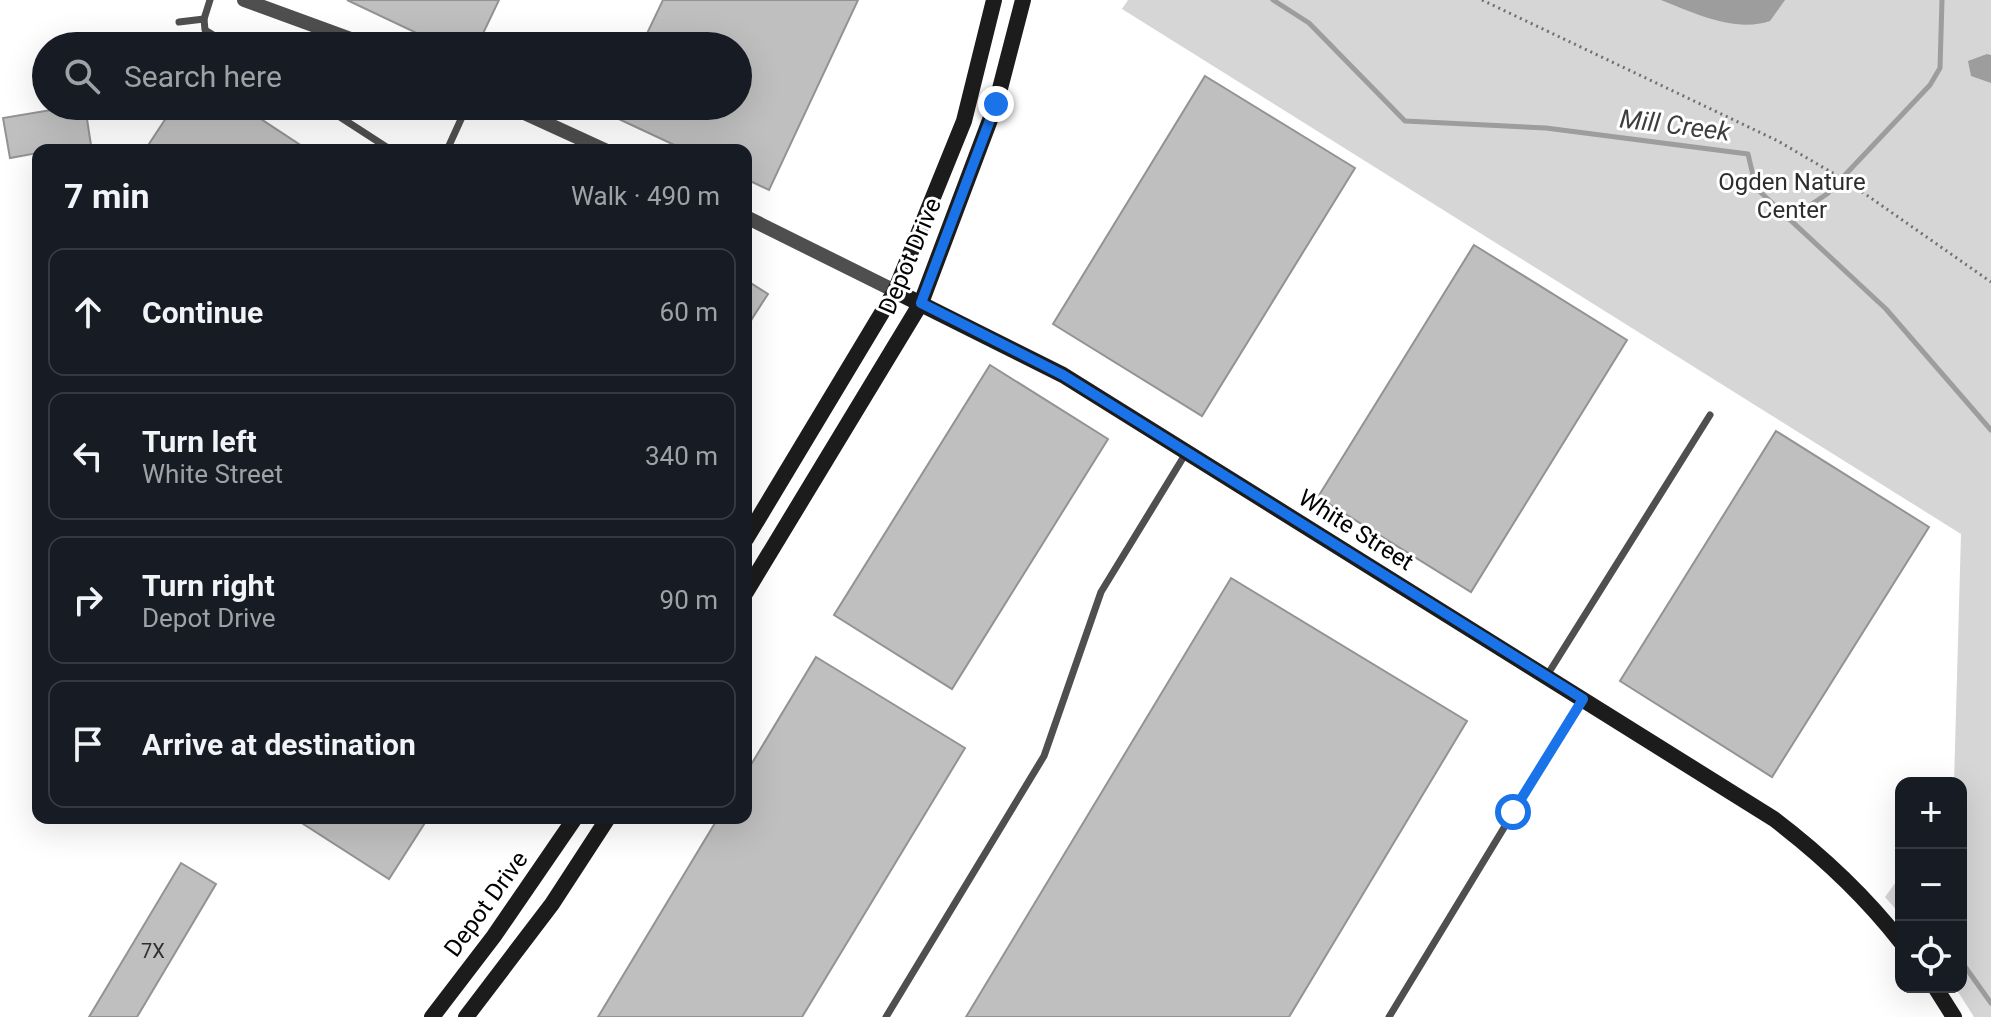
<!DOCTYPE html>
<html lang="en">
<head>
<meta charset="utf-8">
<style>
  :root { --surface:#171b24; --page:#242831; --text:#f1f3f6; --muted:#9ea1a6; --line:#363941 }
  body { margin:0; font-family:Roboto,sans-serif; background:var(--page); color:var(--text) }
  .controls { position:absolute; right:24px; bottom:24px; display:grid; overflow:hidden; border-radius:16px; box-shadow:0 8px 32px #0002 }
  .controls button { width:72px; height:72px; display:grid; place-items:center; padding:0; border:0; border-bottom:2px solid var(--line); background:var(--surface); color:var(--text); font:40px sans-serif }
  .stop { position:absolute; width:24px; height:24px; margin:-18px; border:6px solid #1a73e8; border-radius:50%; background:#fff }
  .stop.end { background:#1a73e8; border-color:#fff; box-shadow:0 2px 8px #0008 }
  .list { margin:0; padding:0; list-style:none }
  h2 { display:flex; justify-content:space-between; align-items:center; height:104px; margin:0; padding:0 32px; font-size:34px }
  h2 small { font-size:26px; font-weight:400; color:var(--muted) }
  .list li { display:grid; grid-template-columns:52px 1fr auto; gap:24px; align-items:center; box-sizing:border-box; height:128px; margin:0 16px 16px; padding:0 16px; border:2px solid var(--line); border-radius:16px }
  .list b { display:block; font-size:30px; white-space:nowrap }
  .list p { margin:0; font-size:26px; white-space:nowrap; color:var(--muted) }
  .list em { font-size:26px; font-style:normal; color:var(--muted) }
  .icon { flex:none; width:44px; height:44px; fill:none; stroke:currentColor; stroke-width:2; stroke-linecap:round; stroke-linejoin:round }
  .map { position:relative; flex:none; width:1991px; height:1017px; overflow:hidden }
  .search { position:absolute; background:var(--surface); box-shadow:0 8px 32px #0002; left:32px; top:32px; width:720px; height:88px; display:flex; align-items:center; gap:20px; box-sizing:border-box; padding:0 28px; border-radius:44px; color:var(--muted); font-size:30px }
  .panel { position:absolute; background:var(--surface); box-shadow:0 8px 32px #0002; left:32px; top:144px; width:720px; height:680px; border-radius:16px }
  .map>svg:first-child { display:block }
  .green { fill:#d6d6d6 }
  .water { fill:#9d9d9d }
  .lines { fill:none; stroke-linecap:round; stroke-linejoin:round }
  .stream { stroke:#9d9d9d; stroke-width:5 }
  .building { fill:#bfbfbf; stroke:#939393; stroke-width:2 }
  .path { stroke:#717171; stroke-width:3; stroke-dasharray:2 4; stroke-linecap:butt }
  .lane { stroke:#4f4f4f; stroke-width:7 }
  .street { stroke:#4f4f4f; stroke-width:14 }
  .secondary { stroke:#1c1c1c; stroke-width:16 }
  .route { stroke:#1a73e8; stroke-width:10 }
  .labels { text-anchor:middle; stroke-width:6; stroke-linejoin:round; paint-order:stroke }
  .number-label { font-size:20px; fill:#303030 }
  .park-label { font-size:24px; fill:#2d2d2d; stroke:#fff }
  .street-label { font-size:24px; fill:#000; stroke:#fff }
  .water-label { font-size:26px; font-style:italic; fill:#3e3e3e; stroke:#fff }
</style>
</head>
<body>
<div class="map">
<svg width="1991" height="1017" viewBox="0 0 1991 1017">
  <rect width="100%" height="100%" fill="#fff"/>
  <g class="green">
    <polygon points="1128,0 1991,0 1991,1017 1974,1017 1955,987 1961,987 1961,783 1954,783 1961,534 1122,9"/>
    <polygon points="1901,875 1901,915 1885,897"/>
  </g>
  <g class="water">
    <path d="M 1661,0 L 1785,0 L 1770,21 C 1735,33 1694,13 1661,0 Z"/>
    <polygon points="1987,54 1991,55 1991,83 1971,76 1968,61"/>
  </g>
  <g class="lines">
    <g class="stream">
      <polyline points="1273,0 1309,23 1405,121 1546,128 1748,154 1756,188 1886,309 1991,430"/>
      <polyline points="1789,219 1827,194 1930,85 1940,68 1942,0"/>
      <polyline points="1961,961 1991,1003"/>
    </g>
  </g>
  <g class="building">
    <polygon points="347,0 499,0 477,46 444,46"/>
    <polygon points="663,0 858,0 769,190 746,179 746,150 685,150 591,106 738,106 738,46 641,46"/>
    <polygon points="1205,76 1355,168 1202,416 1053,324"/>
    <polygon points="75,106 85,106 91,145 38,150 38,153 10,158 3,118"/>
    <polygon points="174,106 241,106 308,150 145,150"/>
    <polygon points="1474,245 1627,340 1471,592 1318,497"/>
    <polygon points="746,280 768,294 746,328"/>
    <polygon points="990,365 1108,439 952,689 834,615"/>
    <polygon points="1776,431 1929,527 1772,777 1620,681"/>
    <polygon points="1231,578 1467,721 1289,1017 966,1017"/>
    <polygon points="816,657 965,748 802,1017 598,1017 718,818 746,818 746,773"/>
    <polygon points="294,818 428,818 389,879"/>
    <polygon points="181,863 216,884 137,1017 89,1017"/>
  </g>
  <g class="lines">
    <polyline class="path" points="1482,0 1778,141 1848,182 1991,282"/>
    <g class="lane">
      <polyline points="210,0 204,19 205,30 231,46"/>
      <polyline points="179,22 204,19"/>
      <polyline points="323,106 391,150"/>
      <polyline points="447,150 467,106"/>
      <polyline points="1546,677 1710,415"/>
      <polyline points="886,1017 1044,756 1101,592 1186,453"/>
      <polyline points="1389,1017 1581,701"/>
    </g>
    <g class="street">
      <polyline points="244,0 370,46"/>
      <polyline points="509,106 605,150"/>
      <polyline points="746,217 895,291"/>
    </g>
    <g class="secondary">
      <path d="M 895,291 L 1063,375 L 1774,819 C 1820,854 1865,896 1901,942"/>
      <polyline points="746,539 895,291 964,121 994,0"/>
      <polyline points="746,592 921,303 996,104 1023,0"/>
      <polyline points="1935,987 1954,1017"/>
      <polyline points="432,1017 494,936 575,818"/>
      <polyline points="466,1017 552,904 608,818"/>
    </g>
  </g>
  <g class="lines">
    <polyline class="route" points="996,104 921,303 1063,375 1583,699 1513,812"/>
  </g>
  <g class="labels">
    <g class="number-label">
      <text x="153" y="958">7X</text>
    </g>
    <g class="park-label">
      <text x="1792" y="190">Ogden Nature<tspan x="1792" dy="28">Center</tspan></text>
    </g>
    <g class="street-label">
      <text transform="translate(910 256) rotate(-67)" y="8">Depot Drive</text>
      <text transform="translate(1356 530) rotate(32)" y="8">White Street</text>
      <text transform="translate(486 904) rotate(-54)" y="8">Depot Drive</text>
    </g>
    <g class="water-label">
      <text transform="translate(1675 125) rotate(7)" y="9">Mill Creek</text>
    </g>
  </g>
</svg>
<div class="controls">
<button>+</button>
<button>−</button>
<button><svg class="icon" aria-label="locate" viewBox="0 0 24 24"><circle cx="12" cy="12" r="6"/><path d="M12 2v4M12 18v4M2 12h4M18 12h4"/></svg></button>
</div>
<div class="stop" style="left:1513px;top:812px"></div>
<div class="stop end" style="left:996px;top:104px"></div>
<div class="search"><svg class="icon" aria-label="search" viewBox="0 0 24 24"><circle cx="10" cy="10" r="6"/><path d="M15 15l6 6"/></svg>Search here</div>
<section class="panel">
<h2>7 min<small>Walk · 490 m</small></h2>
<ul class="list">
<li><svg class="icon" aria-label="ahead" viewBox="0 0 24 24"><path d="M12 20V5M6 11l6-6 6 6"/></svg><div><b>Continue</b></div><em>60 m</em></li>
<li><svg class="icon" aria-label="left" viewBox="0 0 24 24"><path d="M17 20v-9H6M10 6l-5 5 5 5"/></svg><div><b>Turn left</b><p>White Street</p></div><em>340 m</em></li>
<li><svg class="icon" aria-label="right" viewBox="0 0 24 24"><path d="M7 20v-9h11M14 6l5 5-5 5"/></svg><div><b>Turn right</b><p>Depot Drive</p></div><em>90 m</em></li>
<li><svg class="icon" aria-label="arrive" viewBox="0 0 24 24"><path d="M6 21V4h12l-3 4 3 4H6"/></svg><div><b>Arrive at destination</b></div></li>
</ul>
</section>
</div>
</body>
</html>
